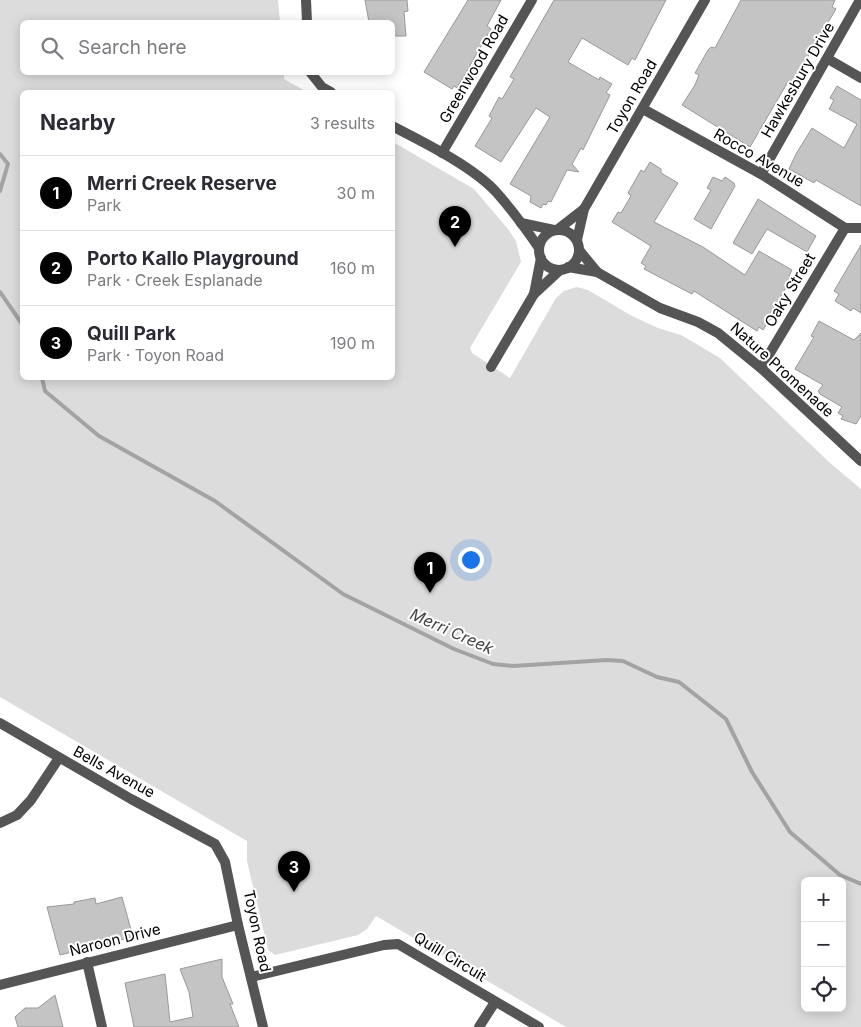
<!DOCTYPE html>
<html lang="en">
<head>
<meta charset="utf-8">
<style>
  :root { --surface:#fff; --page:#f7f7f7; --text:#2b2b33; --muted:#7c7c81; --line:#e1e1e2; --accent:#000 }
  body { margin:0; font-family:Inter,sans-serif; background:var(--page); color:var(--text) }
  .controls { position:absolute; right:15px; bottom:15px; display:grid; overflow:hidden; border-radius:8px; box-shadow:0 2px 12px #0003 }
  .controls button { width:45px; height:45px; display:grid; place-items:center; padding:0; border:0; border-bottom:1px solid var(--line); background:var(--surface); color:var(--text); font:25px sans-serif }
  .you { position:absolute; left:470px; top:559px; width:18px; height:18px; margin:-12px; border:4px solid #fff; border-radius:50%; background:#1a73e8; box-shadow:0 0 0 8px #1a73e833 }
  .badge { display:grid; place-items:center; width:32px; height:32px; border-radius:50%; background:var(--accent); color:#fff; font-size:16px; font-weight:700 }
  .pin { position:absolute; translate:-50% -41px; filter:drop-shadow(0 1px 2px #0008) }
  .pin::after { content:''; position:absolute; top:26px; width:18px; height:15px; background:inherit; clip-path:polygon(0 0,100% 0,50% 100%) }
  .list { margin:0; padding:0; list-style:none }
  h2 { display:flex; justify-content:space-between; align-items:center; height:65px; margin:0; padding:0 20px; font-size:21px }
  h2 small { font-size:16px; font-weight:400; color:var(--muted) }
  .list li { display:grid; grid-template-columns:32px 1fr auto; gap:15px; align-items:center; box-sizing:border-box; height:75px; padding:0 20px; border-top:1px solid var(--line) }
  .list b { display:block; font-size:19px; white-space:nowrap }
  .list p { margin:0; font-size:16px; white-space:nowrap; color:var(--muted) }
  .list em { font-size:16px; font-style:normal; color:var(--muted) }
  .icon { flex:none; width:28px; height:28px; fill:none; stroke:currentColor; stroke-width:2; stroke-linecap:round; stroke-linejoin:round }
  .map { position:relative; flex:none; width:861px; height:1027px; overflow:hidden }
  .search { position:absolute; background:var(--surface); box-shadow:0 2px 12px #0003; left:20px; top:20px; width:375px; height:55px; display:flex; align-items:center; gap:12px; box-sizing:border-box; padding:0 18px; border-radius:8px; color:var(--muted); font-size:19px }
  .panel { position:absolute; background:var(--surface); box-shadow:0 2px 12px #0003; left:20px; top:90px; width:375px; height:290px; border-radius:8px }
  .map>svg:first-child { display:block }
  .green { fill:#dcdcdc; fill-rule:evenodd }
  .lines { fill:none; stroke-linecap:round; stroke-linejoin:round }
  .stream { stroke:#a3a3a3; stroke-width:4 }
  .building { fill:#c4c4c4; stroke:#999 }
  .minor { stroke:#555; stroke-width:10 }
  .tertiary { stroke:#555; stroke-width:10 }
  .labels { text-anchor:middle; stroke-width:4; stroke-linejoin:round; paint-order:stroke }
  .street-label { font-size:15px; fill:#000; stroke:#fff }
  .water-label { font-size:16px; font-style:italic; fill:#444; stroke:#fff }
</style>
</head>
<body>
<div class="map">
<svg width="861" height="1027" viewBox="0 0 861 1027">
  <rect width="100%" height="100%" fill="#fff"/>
  <path class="green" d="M 0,0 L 278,0 L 280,22 L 22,22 L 22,72 L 284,73 L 284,79 L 307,92 L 22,92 L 22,378 L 392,378 L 393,142 L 474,189 L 508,229 L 516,241 L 521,262 L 470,348 L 472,353 L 510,378 L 556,298 L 564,291 L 577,287 L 588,290 L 632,316 L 658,328 L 681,335 L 720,358 L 829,462 L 861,489 L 861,1027 L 566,1027 L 376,916 L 367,929 L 358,935 L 275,955 L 268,950 L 247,861 L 247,841 L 0,697 ZM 805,881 L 842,881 L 842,1008 L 805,1008 Z"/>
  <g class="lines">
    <g class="stream">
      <polyline points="0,154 8,164 0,191"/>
      <polyline points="0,292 22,324"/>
      <polyline points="42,378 45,391 99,436 215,501 343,594 454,649 493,664 513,666 607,660 623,661 657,677 679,682 726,719 752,772 790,832 840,875 861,884"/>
    </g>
  </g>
  <g class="building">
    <polygon points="365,0 407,0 408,11 404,12 406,36 392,36 392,22 369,22"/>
    <polygon points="468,0 501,0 487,26 491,29 457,88 454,86 452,89 424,72"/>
    <polygon points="554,0 666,0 635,60 632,58 628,65 582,38 568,62 599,80 600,77 612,84 606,93 610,95 583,150 581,148 572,164 579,172 567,170 551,202 548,201 546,205 543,204 541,208 530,202 531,196 510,184 550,117 536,108 501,162 475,146 492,118 489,116 499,97 502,99 514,79 510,77"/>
    <polygon points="741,0 835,0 832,7 836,9 800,70 792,82 789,80 750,147 682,105 695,85 699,75 695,73 708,50 711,47 715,48"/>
    <polygon points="837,86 861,100 861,206 816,180 814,183 789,169 796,154 812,128 844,148 857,124 829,109 834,100 830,98"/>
    <polygon points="650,162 661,169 661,173 678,183 654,222 703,247 745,275 759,251 792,270 789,276 792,278 768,317 771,318 763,330 759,327 757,331 694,291 692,294 644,269 646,266 641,263 651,246 612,222 618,212 621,213 631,196 628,193 641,170 644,172"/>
    <polygon points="713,177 722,181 725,177 734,183 735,186 711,229 694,219 711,190 707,188"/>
    <polygon points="758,199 816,236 807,252 767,229 752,254 733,243"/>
    <polygon points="861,245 861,313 853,308 851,311 835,301 839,294 834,291"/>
    <polygon points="819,321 854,340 861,333 861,416 856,424 841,419 843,416 838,413 842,407 820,394 818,391 823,385 795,369 814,337 811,336"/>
    <polygon points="122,897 133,937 60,955 47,907 74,904 74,902 95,898 96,904"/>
    <polygon points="222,959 222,977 233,1004 230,1004 239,1027 134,1027 125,983 165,974 170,1022 193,1017 189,992 180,969"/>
    <polygon points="55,995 63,1027 18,1027 15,1017 25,1008 38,1008"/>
  </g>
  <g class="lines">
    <g class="minor">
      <polyline points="306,0 307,22"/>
      <polyline points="828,59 861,78"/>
      <polyline points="310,72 322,87 331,92"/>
      <polyline points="643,109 761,174 845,228 861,228"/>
      <path d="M 392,126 C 423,142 474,167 497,193 C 512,210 526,229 539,248"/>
      <polyline points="442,153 532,0"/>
      <polyline points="761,174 860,0"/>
      <polyline points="521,223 554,230"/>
      <polyline points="579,250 597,272"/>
      <polyline points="568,267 597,272 660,308 698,322 718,333 761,368 861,461"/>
      <polyline points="761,368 845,228"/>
      <polyline points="0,823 17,815 31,800 59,758"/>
      <polyline points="87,962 102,1027"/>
      <polyline points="251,977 384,945 398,944 539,1027"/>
      <polyline points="0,985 238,925"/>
      <polyline points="479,1027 495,1002"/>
    </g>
    <g class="tertiary">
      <polyline points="557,230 584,209"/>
      <circle cx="559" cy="250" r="20"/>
      <polyline points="577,240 584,209 705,0"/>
      <polyline points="534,294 541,258"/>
      <polyline points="491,367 534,294 560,270"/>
      <polyline points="0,723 131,799 215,844 225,862 238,925 263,1027"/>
    </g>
  </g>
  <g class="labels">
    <g class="street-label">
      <text transform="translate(474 69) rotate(-60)" y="5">Greenwood Road</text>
      <text transform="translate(798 80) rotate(-60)" y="5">Hawkesbury Drive</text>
      <text transform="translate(632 97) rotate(-60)" y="5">Toyon Road</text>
      <text transform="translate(759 158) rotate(30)" y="5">Rocco Avenue</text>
      <text transform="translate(790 290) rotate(-59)" y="5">Oaky Street</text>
      <text transform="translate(782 370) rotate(42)" y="5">Nature Promenade</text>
      <text transform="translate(114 772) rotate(29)" y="5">Bells Avenue</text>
      <text transform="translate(257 931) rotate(78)" y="5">Toyon Road</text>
      <text transform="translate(115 940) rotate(-14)" y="5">Naroon Drive</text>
      <text transform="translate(450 957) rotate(31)" y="5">Quill Circuit</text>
    </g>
    <g class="water-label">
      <text transform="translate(452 631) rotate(24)" y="6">Merri Creek</text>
    </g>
  </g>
</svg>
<div class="controls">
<button>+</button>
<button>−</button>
<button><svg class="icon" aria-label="locate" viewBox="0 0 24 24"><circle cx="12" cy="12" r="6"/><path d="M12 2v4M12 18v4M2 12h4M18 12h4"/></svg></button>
</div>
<div class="you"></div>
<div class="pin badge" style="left:430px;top:593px">1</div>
<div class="pin badge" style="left:455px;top:247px">2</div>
<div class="pin badge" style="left:294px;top:892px">3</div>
<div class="search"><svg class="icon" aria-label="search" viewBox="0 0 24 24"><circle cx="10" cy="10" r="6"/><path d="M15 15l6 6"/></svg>Search here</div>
<section class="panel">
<h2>Nearby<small>3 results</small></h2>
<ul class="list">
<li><span class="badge">1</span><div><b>Merri Creek Reserve</b><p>Park</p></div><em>30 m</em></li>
<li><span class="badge">2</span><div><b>Porto Kallo Playground</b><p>Park · Creek Esplanade</p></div><em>160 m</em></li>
<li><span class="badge">3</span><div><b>Quill Park</b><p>Park · Toyon Road</p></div><em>190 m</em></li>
</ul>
</section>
</div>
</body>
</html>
